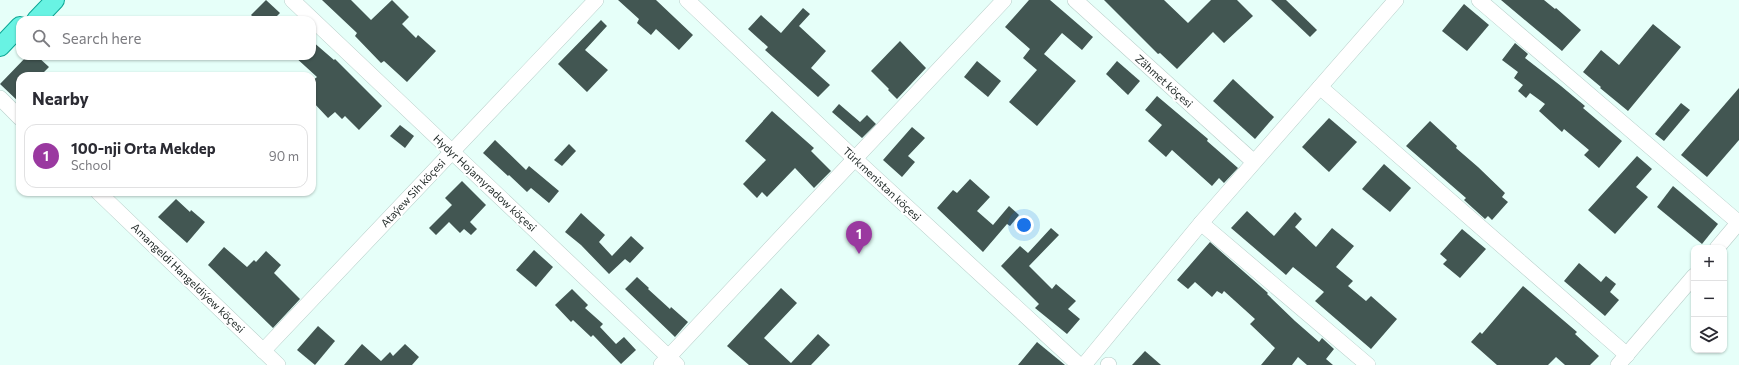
<!DOCTYPE html>
<html lang="en">
<head>
<meta charset="utf-8">
<style>
  :root { --surface:#fff; --page:#f7f7f7; --text:#2b2b33; --muted:#7c7c81; --line:#e1e1e2; --accent:#9a39a0 }
  body { margin:0; font-family:Commissioner,sans-serif; background:var(--page); color:var(--text) }
  .controls { position:absolute; right:12px; bottom:12px; display:grid; overflow:hidden; border-radius:8px; box-shadow:0 1px 3px #0004 }
  .controls button { width:36px; height:36px; display:grid; place-items:center; padding:0; border:0; border-bottom:1px solid var(--line); background:var(--surface); color:var(--text); font:20px sans-serif }
  .you { position:absolute; left:1024px; top:225px; width:14px; height:14px; margin:-10px; border:3px solid #fff; border-radius:50%; background:#1a73e8; box-shadow:0 0 0 6px #1a73e833 }
  .badge { display:grid; place-items:center; width:26px; height:26px; border-radius:50%; background:var(--accent); color:#fff; font-size:13px; font-weight:700 }
  .pin { position:absolute; translate:-50% -33px; filter:drop-shadow(0 1px 2px #0008) }
  .pin::after { content:''; position:absolute; top:21px; width:14px; height:12px; background:inherit; clip-path:polygon(0 0,100% 0,50% 100%) }
  .list { margin:0; padding:0; list-style:none }
  h2 { display:flex; justify-content:space-between; align-items:center; height:52px; margin:0; padding:0 16px; font-size:17px }
  h2 small { font-size:13px; font-weight:400; color:var(--muted) }
  .list li { display:grid; grid-template-columns:26px 1fr auto; gap:12px; align-items:center; box-sizing:border-box; height:64px; margin:0 8px 8px; padding:0 8px; border:1px solid var(--line); border-radius:12px }
  .list b { display:block; font-size:15px; white-space:nowrap }
  .list p { margin:0; font-size:13px; white-space:nowrap; color:var(--muted) }
  .list em { font-size:13px; font-style:normal; color:var(--muted) }
  .icon { flex:none; width:22px; height:22px; fill:none; stroke:currentColor; stroke-width:2; stroke-linecap:round; stroke-linejoin:round }
  .map { position:relative; flex:none; width:1739px; height:365px; overflow:hidden }
  .search { position:absolute; background:var(--surface); box-shadow:0 1px 3px #0004; left:16px; top:16px; width:300px; height:44px; display:flex; align-items:center; gap:10px; box-sizing:border-box; padding:0 14px; border-radius:12px; color:var(--muted); font-size:15px }
  .panel { position:absolute; background:var(--surface); box-shadow:0 1px 3px #0004; left:16px; top:72px; width:300px; height:124px; border-radius:12px }
  .map>svg:first-child { display:block }
  .building { fill:#425652 }
  .lines { fill:none; stroke-linecap:round; stroke-linejoin:round }
  .minor-casing { stroke:#b8cfca; stroke-width:16 }
  .major-casing { stroke:#0ca694; stroke-width:20 }
  .minor { stroke:#fff; stroke-width:15 }
  .major { stroke:#68f3e3; stroke-width:18 }
  .labels { text-anchor:middle; stroke-width:4; stroke-linejoin:round; paint-order:stroke }
  .street-label { font-size:11px; fill:#1e2725; stroke:#fff }
</style>
</head>
<body>
<div class="map">
<svg width="1739" height="365" viewBox="0 0 1739 365">
  <rect width="100%" height="100%" fill="#e6fff9"/>
  <g class="building">
    <polygon points="266,0 280,13 273,20 256,20 251,15"/>
    <polygon points="322,0 351,0 371,20 392,0 409,17 402,24 416,38 418,35 436,51 407,82 384,61 381,63 355,36 357,33"/>
    <polygon points="618,0 656,0 693,35 679,50 656,29 651,35 637,23 639,19"/>
    <polygon points="1029,0 1050,0 1093,37 1082,50 1062,33 1044,54 1076,81 1037,126 1009,102 1037,70 1023,58 1030,49 1005,27"/>
    <polygon points="1104,0 1164,0 1188,23 1211,0 1237,0 1253,16 1224,43 1213,32 1177,69 1160,53 1158,54"/>
    <polygon points="1271,0 1286,0 1317,30 1310,37"/>
    <polygon points="1501,0 1544,0 1555,9 1556,8 1581,30 1562,51"/>
    <polygon points="1464,4 1489,25 1467,51 1442,31"/>
    <polygon points="803,8 810,14 799,26 826,51 811,68 830,85 818,97 765,50 768,47 748,29 761,15 781,33"/>
    <polygon points="601,20 607,26 585,50 608,70 587,92 558,64"/>
    <polygon points="1653,24 1681,47 1628,111 1600,88 1601,87 1583,72 1601,50 1619,65"/>
    <polygon points="312,41 334,60 335,59 382,106 359,130 345,116 342,119 335,112 328,118 312,101 312,81 317,77 294,56 312,56"/>
    <polygon points="900,41 926,68 897,99 888,90 889,89 871,71"/>
    <polygon points="1515,43 1528,54 1525,58 1561,86 1585,106 1583,108 1622,141 1599,168 1584,155 1589,150 1564,129 1562,132 1539,111 1545,104 1530,93 1526,98 1518,91 1523,85 1514,78 1518,72 1502,60"/>
    <polygon points="27,56 37,56 49,67 40,76 20,76 20,103 0,84"/>
    <polygon points="977,61 1001,81 988,97 964,77"/>
    <polygon points="1117,61 1140,81 1128,95 1106,74"/>
    <polygon points="1233,79 1274,117 1255,139 1213,101"/>
    <polygon points="1739,88 1739,140 1707,177 1681,155"/>
    <polygon points="1157,96 1208,139 1207,141 1238,168 1224,183 1219,178 1212,186 1172,150 1166,157 1148,141 1162,125 1145,110"/>
    <polygon points="1681,103 1690,110 1664,141 1655,134"/>
    <polygon points="839,104 860,122 867,115 876,124 862,138 832,112"/>
    <polygon points="772,111 814,148 811,151 831,171 814,188 795,168 767,197 762,192 757,198 743,184 766,160 745,141"/>
    <polygon points="1329,118 1357,142 1329,172 1302,147"/>
    <polygon points="1430,121 1457,146 1456,148 1478,167 1505,193 1502,197 1508,202 1492,220 1488,216 1485,219 1464,200 1466,198 1406,146"/>
    <polygon points="400,125 414,136 405,148 390,136"/>
    <polygon points="912,127 925,138 908,156 915,162 902,177 883,160"/>
    <polygon points="495,140 526,170 529,166 559,191 549,203 531,188 527,192 509,175 508,176 483,153"/>
    <polygon points="569,144 576,151 562,166 554,160"/>
    <polygon points="1637,156 1652,169 1636,187 1648,197 1615,234 1588,210"/>
    <polygon points="1384,164 1411,188 1390,212 1362,189"/>
    <polygon points="970,179 990,197 977,211 993,225 1009,206 1019,215 1010,226 1007,224 983,252 937,208 953,190 957,193"/>
    <polygon points="462,181 486,205 470,222 477,229 471,235 464,229 460,233 449,222 436,235 429,228 452,205 445,198"/>
    <polygon points="1673,186 1718,224 1702,244 1657,207"/>
    <polygon points="176,199 190,212 191,210 205,222 187,243 158,217"/>
    <polygon points="1247,211 1274,236 1295,212 1302,219 1295,227 1316,247 1332,228 1354,246 1336,267 1353,281 1348,286 1366,301 1371,296 1397,319 1371,349 1315,301 1324,292 1293,267 1286,275 1231,228"/>
    <polygon points="581,213 605,235 599,242 612,256 631,236 644,248 630,263 625,259 609,274 581,245 565,232"/>
    <polygon points="1051,228 1059,235 1029,266 1052,289 1056,284 1076,301 1068,309 1080,319 1067,334 1035,308 1039,304 1001,266 1020,246 1028,253"/>
    <polygon points="1462,229 1486,249 1460,278 1443,264 1447,260 1440,254"/>
    <polygon points="1210,242 1268,293 1267,294 1295,321 1319,342 1322,338 1334,349 1326,359 1333,365 1307,365 1298,357 1292,365 1261,365 1275,348 1250,324 1255,319 1224,291 1222,294 1217,291 1212,297 1195,282 1188,289 1177,280"/>
    <polygon points="224,247 247,267 254,260 256,262 266,251 281,265 274,273 300,299 273,328 208,265"/>
    <polygon points="534,250 553,267 536,287 516,270"/>
    <polygon points="1579,263 1601,282 1606,276 1616,284 1610,292 1619,300 1605,316 1564,281"/>
    <polygon points="637,277 649,288 648,289 670,309 671,307 688,322 675,337 625,289"/>
    <polygon points="1523,286 1577,332 1575,334 1599,356 1590,365 1565,365 1556,357 1548,365 1497,365 1471,342 1480,332 1482,334"/>
    <polygon points="781,288 797,303 764,338 791,363 818,334 830,345 811,365 749,365 727,346"/>
    <polygon points="572,289 588,305 585,308 603,324 600,327 616,344 624,337 636,350 621,364 593,335 591,337 573,320 571,322 555,305"/>
    <polygon points="318,326 335,341 315,365 297,350"/>
    <polygon points="1037,342 1065,365 1018,365"/>
    <polygon points="362,344 381,361 390,352 393,356 405,344 419,357 412,365 344,365"/>
    <polygon points="1145,351 1161,365 1132,365"/>
  </g>
  <g class="lines">
    <g class="minor-casing">
      <g id="minor">
        <polyline points="292,0 677,365"/>
        <polyline points="687,0 855,159 1079,365"/>
        <polyline points="1075,0 1254,162"/>
        <polyline points="1479,0 1739,223"/>
        <polyline points="1320,87 1627,355"/>
        <polyline points="0,98 20,118"/>
        <polyline points="98,192 278,365"/>
        <polyline points="1201,223 1368,365"/>
        <polyline points="1717,248 1739,222"/>
        <polyline points="263,351 596,0"/>
        <polyline points="661,365 1004,0"/>
        <polyline points="1084,365 1201,223 1396,0"/>
        <polyline points="1108,365 1109,365"/>
        <polyline points="1618,365 1694,276"/>
      </g>
    </g>
    <g class="major-casing">
      <g id="major">
        <polyline points="36,20 55,0"/>
        <polyline points="0,47 20,26"/>
      </g>
    </g>
    <use href="#minor" class="minor"/>
    <use href="#major" class="major"/>
  </g>
  <g class="labels">
    <g class="street-label">
      <text transform="translate(1164 81) rotate(42)" y="4">Zähmet köçesi</text>
      <text transform="translate(485 183) rotate(43)" y="4">Hydyr Hojamyradow köçesi</text>
      <text transform="translate(882 184) rotate(43)" y="4">Türkmenistan köçesi</text>
      <text transform="translate(413 193) rotate(-47)" y="4">Ataýew Sih köçesi</text>
      <text transform="translate(188 278) rotate(44)" y="4">Amangeldi Hangeldiýew köçesi</text>
    </g>
  </g>
</svg>
<div class="controls">
<button>+</button>
<button>−</button>
<button><svg class="icon" aria-label="layers" viewBox="0 0 24 24"><path d="M12 4l9 5-9 5-9-5zM3 14l9 5 9-5"/></svg></button>
</div>
<div class="you"></div>
<div class="pin badge" style="left:859px;top:254px">1</div>
<div class="search"><svg class="icon" aria-label="search" viewBox="0 0 24 24"><circle cx="10" cy="10" r="6"/><path d="M15 15l6 6"/></svg>Search here</div>
<section class="panel">
<h2>Nearby<small></small></h2>
<ul class="list">
<li><span class="badge">1</span><div><b>100-nji Orta Mekdep</b><p>School</p></div><em>90 m</em></li>
</ul>
</section>
</div>
</body>
</html>
